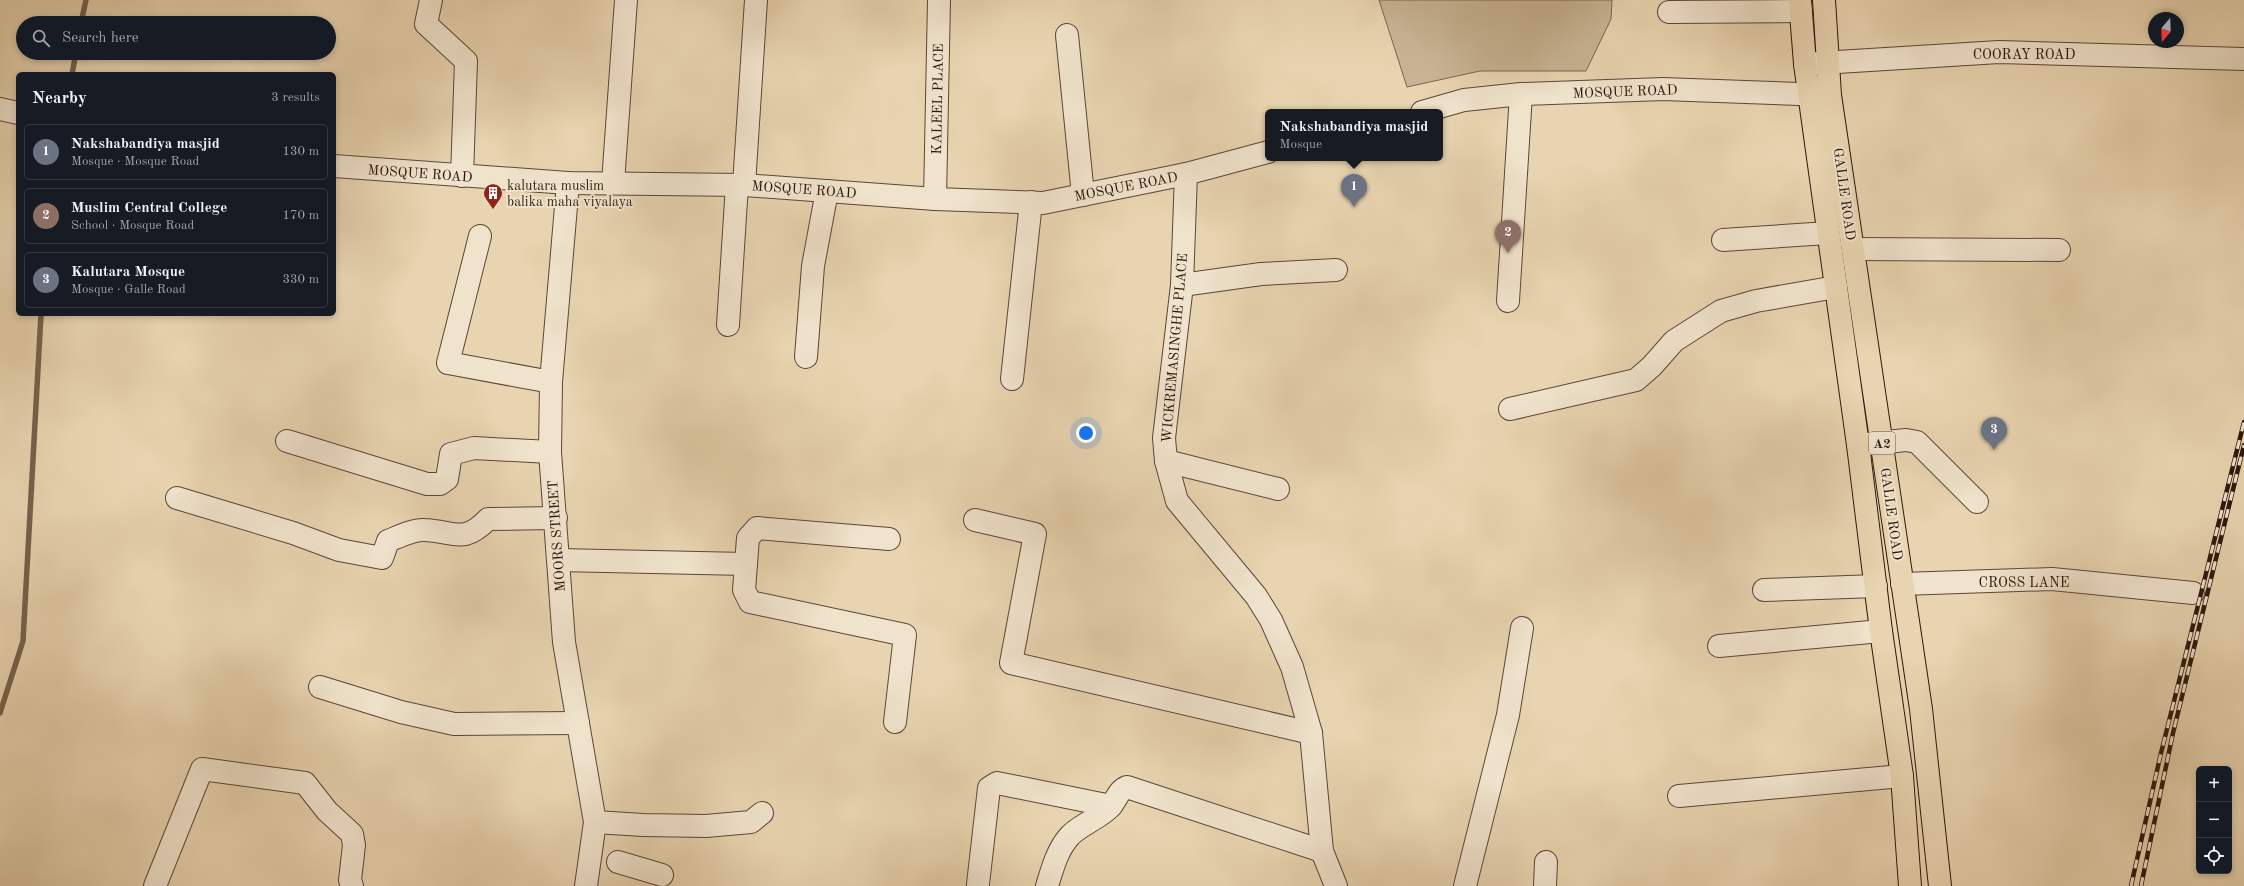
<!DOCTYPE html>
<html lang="en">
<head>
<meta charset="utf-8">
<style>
  :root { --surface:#171b24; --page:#20242c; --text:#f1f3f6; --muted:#9ea1a6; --line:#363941; --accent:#b45309 }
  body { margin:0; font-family:"Old Standard TT",serif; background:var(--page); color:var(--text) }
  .controls { position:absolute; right:12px; bottom:12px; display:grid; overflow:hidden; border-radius:6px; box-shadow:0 2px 6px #0003 }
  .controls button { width:36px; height:36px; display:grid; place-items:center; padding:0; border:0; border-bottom:1px solid var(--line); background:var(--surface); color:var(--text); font:20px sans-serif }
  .compass { position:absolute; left:2148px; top:12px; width:36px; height:36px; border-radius:50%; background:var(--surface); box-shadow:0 2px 6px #0003; rotate:199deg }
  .you { position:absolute; left:1086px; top:433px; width:14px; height:14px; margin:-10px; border:3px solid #fff; border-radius:50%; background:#1a73e8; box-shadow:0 0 0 6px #1a73e833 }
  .badge { display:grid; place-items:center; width:26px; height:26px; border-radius:50%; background:var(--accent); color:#fff; font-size:13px; font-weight:700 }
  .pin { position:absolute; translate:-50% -33px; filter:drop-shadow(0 1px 2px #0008) }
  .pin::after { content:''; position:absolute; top:21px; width:14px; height:12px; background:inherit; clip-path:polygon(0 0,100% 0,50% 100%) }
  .popup { position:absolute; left:1265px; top:109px; width:178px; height:52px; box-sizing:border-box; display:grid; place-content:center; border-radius:6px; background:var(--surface); filter:drop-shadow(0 1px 3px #0005); font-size:13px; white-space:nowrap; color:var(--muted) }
  .popup b { font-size:15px; color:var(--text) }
  .popup::after { content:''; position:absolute; left:50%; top:100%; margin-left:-8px; border:8px solid transparent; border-top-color:var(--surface) }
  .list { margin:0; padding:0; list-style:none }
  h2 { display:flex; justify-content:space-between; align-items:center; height:52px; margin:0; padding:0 16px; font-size:17px }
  h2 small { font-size:13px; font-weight:400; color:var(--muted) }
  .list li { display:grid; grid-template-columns:26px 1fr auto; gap:12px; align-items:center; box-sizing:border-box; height:56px; margin:0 8px 8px; padding:0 8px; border:1px solid var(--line); border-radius:6px }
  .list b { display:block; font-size:15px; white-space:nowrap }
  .list p { margin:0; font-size:13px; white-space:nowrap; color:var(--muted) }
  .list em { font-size:13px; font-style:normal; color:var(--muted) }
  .icon { flex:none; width:22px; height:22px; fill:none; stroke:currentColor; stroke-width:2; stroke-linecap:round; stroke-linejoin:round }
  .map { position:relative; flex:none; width:2244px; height:886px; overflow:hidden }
  .search { position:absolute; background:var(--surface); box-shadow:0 2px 6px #0003; left:16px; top:16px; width:320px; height:44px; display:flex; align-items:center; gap:10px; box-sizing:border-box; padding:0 14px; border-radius:22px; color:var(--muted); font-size:15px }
  .panel { position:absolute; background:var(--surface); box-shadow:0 2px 6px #0003; left:16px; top:72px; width:320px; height:244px; border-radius:6px }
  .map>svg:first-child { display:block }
  .green { fill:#c8b494; stroke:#7a6651 }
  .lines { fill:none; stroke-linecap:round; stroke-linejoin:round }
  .stream { stroke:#76624e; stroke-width:5.5 }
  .minor-casing { stroke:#5b4636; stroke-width:24 }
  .highway-casing { stroke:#2c170e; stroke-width:24 }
  .minor { stroke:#f0e3cc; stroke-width:22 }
  .highway { stroke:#e8d4b0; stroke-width:22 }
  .rail-casing { stroke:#2c170e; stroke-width:4.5 }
  .rail { stroke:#f0e3cc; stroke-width:3; stroke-dasharray:9; stroke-linecap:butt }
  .labels { text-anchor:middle; stroke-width:4; stroke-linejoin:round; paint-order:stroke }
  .shield { fill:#f0e3cc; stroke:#675447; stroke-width:1 }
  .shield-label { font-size:13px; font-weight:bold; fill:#2c170e }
  .street-label { font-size:14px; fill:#2c170e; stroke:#f0e3cc }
  .poi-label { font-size:14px; fill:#2c170e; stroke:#f0e3cc; text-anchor:start }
</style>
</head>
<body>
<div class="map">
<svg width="2244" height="886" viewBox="0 0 2244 886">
  <rect width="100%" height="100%" fill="#e8d4b0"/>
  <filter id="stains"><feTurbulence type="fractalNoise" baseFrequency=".005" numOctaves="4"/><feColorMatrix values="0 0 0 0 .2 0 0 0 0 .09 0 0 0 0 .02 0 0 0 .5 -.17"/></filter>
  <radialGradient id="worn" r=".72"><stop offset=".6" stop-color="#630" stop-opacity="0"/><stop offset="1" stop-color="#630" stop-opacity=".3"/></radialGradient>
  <polygon class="green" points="1379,0 1612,0 1611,19 1586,71 1480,71 1407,87"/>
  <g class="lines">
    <g class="stream">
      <polyline points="81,23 86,0"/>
      <polyline points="72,74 76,53"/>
      <polyline points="0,713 23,641 41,314"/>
    </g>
    <g class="minor-casing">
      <g id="minor">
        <polyline points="431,0 426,24 466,61 462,176"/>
        <polyline points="1669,12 1801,11"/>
        <polyline points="1067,35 1083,195"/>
        <polyline points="1805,64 1999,52 2244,59"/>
        <polyline points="0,109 18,113"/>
        <polyline points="1422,112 1464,100 1521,94 1663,89 1827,95"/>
        <polyline points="334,166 568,183 744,185 935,199 1043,203 1186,174 1268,152"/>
        <polyline points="1186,174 1182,285 1164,438 1166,461 1177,501 1256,596 1271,620 1292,667 1311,733 1322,851 1336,886"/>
        <polyline points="568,183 551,382 550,452 564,642 595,822 586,886"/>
        <polyline points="613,183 626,0"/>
        <polyline points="744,185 756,0"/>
        <polyline points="935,199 939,0"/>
        <polyline points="480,236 448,363 551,382"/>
        <polyline points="1723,240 1828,233"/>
        <polyline points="1853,249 2059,250"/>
        <polyline points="1182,285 1261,274 1336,270"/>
        <polyline points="1508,301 1521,94"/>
        <polyline points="728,325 737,185"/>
        <polyline points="806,357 813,266 827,191"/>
        <polyline points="1012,379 1031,202"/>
        <polyline points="1510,409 1636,380 1652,366 1674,341 1721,311 1756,301 1836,287"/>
        <polyline points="287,441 427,484 440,484 447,479 451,454 474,448 550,452"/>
        <polyline points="1858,445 1906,440 1917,442 1977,502"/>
        <polyline points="1166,461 1278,489"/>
        <path d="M 177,498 L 293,533 L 339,550 L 382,558 L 388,541 C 398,537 414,529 424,530 C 454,531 463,545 488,519 L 556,518"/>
        <polyline points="975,520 1035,534 1011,663 1311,733"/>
        <polyline points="889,539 757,528 748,538 744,590 750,602 905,635 895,722"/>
        <polyline points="558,560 746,564"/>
        <polyline points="1902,584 2052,579 2193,593"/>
        <polyline points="1764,590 1876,586"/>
        <polyline points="1719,646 1881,631"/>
        <polyline points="320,687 401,712 454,724 578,723"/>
        <polyline points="1679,796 1902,776"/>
        <polyline points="595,822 643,825 706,826 751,822 762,813"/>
        <polyline points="618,862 662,875"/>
        <polyline points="978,884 989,788 997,783 1111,806"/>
        <polyline points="155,886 202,769 305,783 327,811 352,834 354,845 350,880 352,886"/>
        <path d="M 1047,886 C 1052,870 1057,851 1068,838 C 1077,826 1099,819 1110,807 C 1117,800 1117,791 1127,787 L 1322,851"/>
        <polyline points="1465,886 1508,715 1522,628"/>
        <polyline points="1545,886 1546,862"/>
      </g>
    </g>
    <g class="highway-casing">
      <g id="highway">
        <polyline points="1800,0 1805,64 1858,445 1881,631 1902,776 1910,886"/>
        <polyline points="1824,0 1830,95 1921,709 1940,886"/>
      </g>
    </g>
    <use href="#minor" class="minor"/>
    <use href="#highway" class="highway"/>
    <g class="rail-casing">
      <g id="rail">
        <polyline points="2131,886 2161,753 2244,422"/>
        <polyline points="2141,886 2173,733 2244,445"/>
      </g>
    </g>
    <use href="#rail" class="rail"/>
  </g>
  <defs>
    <g id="building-pin" transform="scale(1)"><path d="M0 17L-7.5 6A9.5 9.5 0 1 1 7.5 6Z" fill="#8f2418" stroke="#f0e3cc"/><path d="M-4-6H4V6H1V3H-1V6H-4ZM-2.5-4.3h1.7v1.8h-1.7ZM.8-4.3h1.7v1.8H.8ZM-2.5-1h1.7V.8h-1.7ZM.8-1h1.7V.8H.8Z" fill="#fff"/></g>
  </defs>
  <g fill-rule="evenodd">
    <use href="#building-pin" x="493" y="193"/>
  </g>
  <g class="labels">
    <rect class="shield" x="1869" y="432" width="26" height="22" rx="3"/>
    <g class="shield-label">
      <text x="1882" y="448">A2</text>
    </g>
    <g class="street-label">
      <text x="2024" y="59">COORAY ROAD</text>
      <text transform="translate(1625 91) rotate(-2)" y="5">MOSQUE ROAD</text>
      <text transform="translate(937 99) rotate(-89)" y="5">KALEEL PLACE</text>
      <text transform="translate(420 173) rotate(4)" y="5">MOSQUE ROAD</text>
      <text transform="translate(1126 186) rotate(-11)" y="5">MOSQUE ROAD</text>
      <text transform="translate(804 189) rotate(4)" y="5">MOSQUE ROAD</text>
      <text transform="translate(1845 194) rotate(82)" y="5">GALLE ROAD</text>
      <text transform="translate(1174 348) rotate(-85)" y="5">WICKREMASINGHE PLACE</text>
      <text transform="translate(1892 514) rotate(82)" y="5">GALLE ROAD</text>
      <text transform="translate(556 536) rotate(-94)" y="5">MOORS STREET</text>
      <text x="2024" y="587">CROSS LANE</text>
    </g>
    <g class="poi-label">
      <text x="507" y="190">kalutara muslim<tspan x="507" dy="16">balika maha viyalaya</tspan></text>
    </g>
  </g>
  <rect width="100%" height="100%" filter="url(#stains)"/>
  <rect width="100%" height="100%" fill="url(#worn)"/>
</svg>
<div class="controls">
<button>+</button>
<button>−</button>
<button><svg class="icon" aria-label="locate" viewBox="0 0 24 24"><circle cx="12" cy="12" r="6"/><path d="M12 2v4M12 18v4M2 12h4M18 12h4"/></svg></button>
</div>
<svg class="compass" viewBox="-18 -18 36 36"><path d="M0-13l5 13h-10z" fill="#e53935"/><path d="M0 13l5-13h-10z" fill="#9ea1a6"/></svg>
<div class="you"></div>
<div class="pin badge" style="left:1354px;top:207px;background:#6b7280">1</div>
<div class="popup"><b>Nakshabandiya masjid</b>Mosque</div>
<div class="pin badge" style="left:1508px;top:253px;background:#8d6e63">2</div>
<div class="pin badge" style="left:1994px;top:450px;background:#6b7280">3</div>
<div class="search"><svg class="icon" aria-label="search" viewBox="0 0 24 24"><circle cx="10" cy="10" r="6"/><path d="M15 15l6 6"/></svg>Search here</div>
<section class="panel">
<h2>Nearby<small>3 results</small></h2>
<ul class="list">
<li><span class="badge" style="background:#6b7280">1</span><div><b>Nakshabandiya masjid</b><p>Mosque · Mosque Road</p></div><em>130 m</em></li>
<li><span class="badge" style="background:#8d6e63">2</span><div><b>Muslim Central College</b><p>School · Mosque Road</p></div><em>170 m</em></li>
<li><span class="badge" style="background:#6b7280">3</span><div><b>Kalutara Mosque</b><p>Mosque · Galle Road</p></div><em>330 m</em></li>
</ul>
</section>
</div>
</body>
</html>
